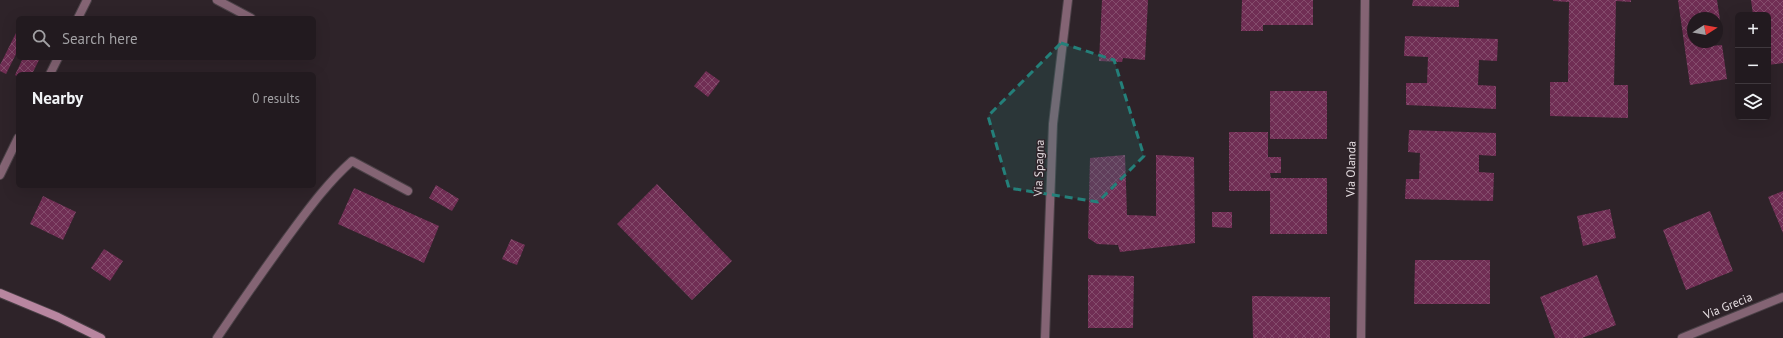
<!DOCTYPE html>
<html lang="en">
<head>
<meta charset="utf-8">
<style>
  :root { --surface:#221a1f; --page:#2a2328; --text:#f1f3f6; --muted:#a2a1a4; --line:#3f383d }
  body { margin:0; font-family:"PT Sans",sans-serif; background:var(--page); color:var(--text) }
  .controls { position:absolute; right:12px; top:12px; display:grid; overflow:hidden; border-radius:6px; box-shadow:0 4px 16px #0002 }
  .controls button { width:36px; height:36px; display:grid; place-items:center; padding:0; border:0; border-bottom:1px solid var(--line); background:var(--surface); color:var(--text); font:20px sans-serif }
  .compass { position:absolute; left:1687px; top:12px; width:36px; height:36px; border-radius:50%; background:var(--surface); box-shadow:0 4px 16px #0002; rotate:79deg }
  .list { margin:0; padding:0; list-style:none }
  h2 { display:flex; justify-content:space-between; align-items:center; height:52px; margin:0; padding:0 16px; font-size:17px }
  h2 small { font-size:13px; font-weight:400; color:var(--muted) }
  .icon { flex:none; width:22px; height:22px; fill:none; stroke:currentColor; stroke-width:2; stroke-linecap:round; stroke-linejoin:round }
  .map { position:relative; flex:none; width:1783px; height:338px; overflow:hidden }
  .search { position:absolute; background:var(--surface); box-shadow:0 4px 16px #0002; left:16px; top:16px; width:300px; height:44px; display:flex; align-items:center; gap:10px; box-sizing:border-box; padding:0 14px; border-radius:6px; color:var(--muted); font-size:15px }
  .panel { position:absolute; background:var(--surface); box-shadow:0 4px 16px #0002; left:16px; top:72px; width:300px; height:116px; border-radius:6px }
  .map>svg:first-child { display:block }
  .building { fill:url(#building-cross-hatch) }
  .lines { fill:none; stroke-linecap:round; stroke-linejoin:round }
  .service-casing { stroke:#4b4147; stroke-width:10 }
  .minor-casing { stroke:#4b4147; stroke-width:10 }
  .secondary-casing { stroke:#4b4147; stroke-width:10 }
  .service { stroke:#846474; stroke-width:8 }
  .minor { stroke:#846474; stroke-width:8 }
  .secondary { stroke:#b886a0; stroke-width:8 }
  .marked { fill:#24807a; fill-opacity:0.2; stroke:#24807a; stroke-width:3; stroke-dasharray:8 5; stroke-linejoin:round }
  .labels { text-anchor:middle; stroke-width:3; stroke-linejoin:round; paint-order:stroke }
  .street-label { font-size:12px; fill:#e6dee2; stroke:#2e2329 }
</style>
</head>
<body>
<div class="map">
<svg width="1783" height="338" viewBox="0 0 1783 338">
  <defs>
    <pattern id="building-cross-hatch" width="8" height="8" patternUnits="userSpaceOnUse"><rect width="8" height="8" fill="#702e54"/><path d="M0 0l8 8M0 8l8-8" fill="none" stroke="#844c6c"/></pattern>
  </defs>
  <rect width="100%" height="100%" fill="#2e2329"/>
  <g class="building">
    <polygon points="1102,0 1148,0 1145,60 1123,58 1122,62 1099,61"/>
    <polygon points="1242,0 1313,0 1313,25 1263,25 1263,31 1241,31"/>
    <polygon points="1413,0 1459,0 1459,7 1412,6"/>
    <polygon points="1553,0 1631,0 1631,2 1616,1 1614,85 1628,85 1628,118 1550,116 1550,82 1568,82 1569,2 1553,1"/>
    <polygon points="1678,0 1717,0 1720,20 1717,20 1717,18 1693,18 1693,42 1710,42 1711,46 1722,45 1727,79 1690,85"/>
    <polygon points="1751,0 1783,0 1783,63 1768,65 1768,15 1753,15"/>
    <polygon points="18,29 18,50 6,74 0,71 0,65"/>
    <polygon points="1405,36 1498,39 1497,61 1479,60 1478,85 1496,86 1496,109 1406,105 1406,83 1427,83 1428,57 1404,56"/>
    <polygon points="23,58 40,58 32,74 18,74 18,77 15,75"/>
    <polygon points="706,71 720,81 708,97 694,86"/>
    <rect x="1270" y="91" width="57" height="48"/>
    <polygon points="1409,130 1496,133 1496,156 1479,155 1479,172 1494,173 1493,201 1405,199 1406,179 1419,179 1420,153 1408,152"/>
    <polygon points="1229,132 1268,132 1268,157 1281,157 1281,173 1270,173 1271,178 1327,178 1327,234 1270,234 1270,191 1229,191"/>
    <polygon points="1125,155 1127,215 1156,216 1156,155 1194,157 1195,243 1120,252 1118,245 1097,244 1088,238 1090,158"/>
    <polygon points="657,184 732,261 692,300 617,224"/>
    <polygon points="436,185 459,199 452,211 429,198"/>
    <polygon points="354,188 439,226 424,263 338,224"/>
    <polygon points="1783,191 1783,233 1768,197"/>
    <polygon points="43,196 76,212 63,240 30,224"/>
    <polygon points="1610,209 1616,238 1583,246 1577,216"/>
    <polygon points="1710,211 1733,271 1686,290 1663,230"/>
    <polygon points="1212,212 1232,212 1232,228 1212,227"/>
    <polygon points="511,239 525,245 517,265 502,259"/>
    <polygon points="104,249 123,261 110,281 91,268"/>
    <polygon points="1415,260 1490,260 1490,304 1414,304"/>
    <polygon points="1088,275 1134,276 1133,328 1088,328"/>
    <polygon points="1597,275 1616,325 1582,338 1555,338 1540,297"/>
    <polygon points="1252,296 1330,297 1330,338 1253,338"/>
  </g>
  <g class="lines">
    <g class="service-casing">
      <g id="service">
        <polyline points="217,0 251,18"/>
        <polyline points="78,18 87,0"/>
        <polyline points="50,74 58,58"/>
        <polyline points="0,175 18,138"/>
        <path d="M 217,338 C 240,304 263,271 287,238 C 307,211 327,183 352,161 L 408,191"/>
      </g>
    </g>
    <g class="minor-casing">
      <g id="minor">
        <polyline points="1045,338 1053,124 1068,0"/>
        <polyline points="1361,338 1365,0"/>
        <polyline points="1682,338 1783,297"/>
      </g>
    </g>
    <g class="secondary-casing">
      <polyline id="secondary" points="0,293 58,317 101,338"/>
    </g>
    <use href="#service" class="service"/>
    <use href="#minor" class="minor"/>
    <use href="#secondary" class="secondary"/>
  </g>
  <path class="marked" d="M 1061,43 L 1114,60 L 1144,156 L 1098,202 L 1009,188 L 988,116 Z"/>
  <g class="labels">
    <g class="street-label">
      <text transform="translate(1039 168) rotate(-88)" y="4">Via Spagna</text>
      <text transform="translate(1351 169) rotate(-89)" y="4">Via Olanda</text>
      <text transform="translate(1728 306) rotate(-22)" y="4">Via Grecia</text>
    </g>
  </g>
</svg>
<div class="controls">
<button>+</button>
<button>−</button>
<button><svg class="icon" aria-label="layers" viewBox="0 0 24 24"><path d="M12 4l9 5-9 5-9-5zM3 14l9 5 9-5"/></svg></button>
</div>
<svg class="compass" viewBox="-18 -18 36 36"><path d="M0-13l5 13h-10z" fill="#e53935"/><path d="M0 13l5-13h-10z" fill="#a2a1a4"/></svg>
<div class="search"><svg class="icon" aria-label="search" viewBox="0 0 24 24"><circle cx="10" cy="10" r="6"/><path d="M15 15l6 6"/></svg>Search here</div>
<section class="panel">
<h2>Nearby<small>0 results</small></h2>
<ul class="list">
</ul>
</section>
</div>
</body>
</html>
